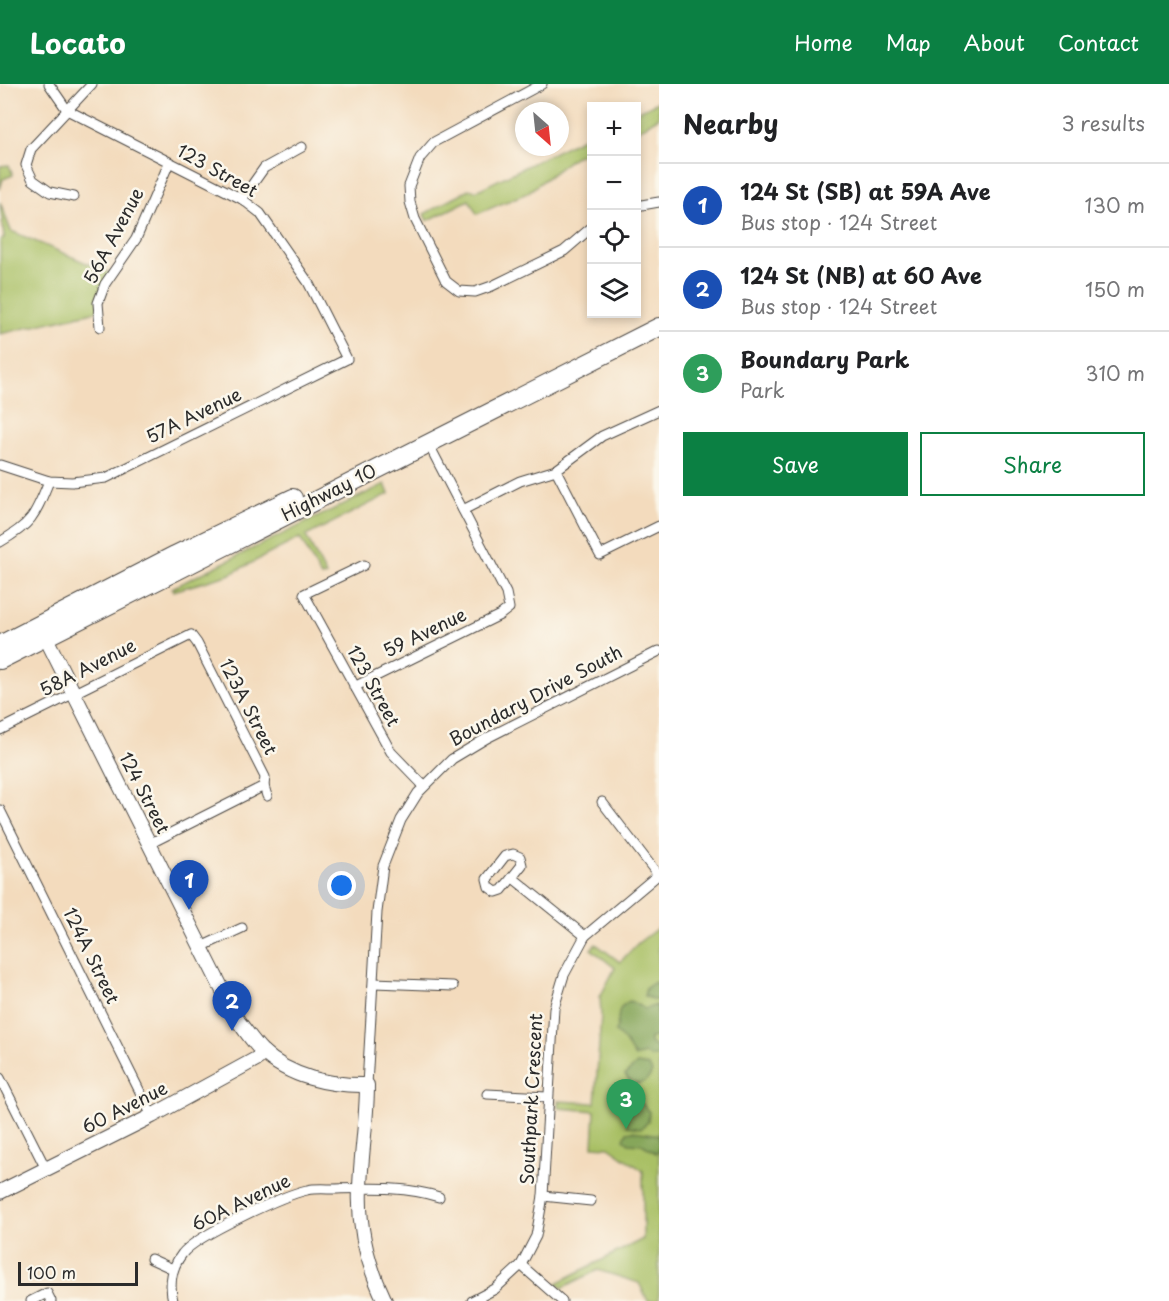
<!DOCTYPE html>
<html lang="en">
<head>
<meta charset="utf-8">
<style>
  :root { --surface:#fff; --page:#f6f6f6; --text:#202124; --muted:#757577; --line:#e0e0e0; --accent:#0b8043 }
  body { margin:0; font-family:"Playpen Sans",sans-serif; background:var(--page); color:var(--text) }
  .controls { position:absolute; right:18px; top:18px; display:grid; overflow:hidden; border-radius:0px; box-shadow:0 3px 9px #0003 }
  .controls button { width:54px; height:54px; display:grid; place-items:center; padding:0; border:0; border-bottom:2px solid var(--line); background:var(--surface); color:var(--text); font:30px sans-serif }
  .compass { position:absolute; left:515px; top:18px; width:54px; height:54px; border-radius:50%; background:var(--surface); box-shadow:0 3px 9px #0003; rotate:153deg }
  .scale { position:absolute; left:18px; bottom:15px; width:120px; box-sizing:border-box; padding-left:6px; border:3px solid #2b2b2b; border-top:0; font-size:16px; line-height:21px; white-space:nowrap; color:#2b2b2b; -webkit-text-stroke:4px #fbf7ec; paint-order:stroke }
  .you { position:absolute; left:342px; top:802px; width:21px; height:21px; margin:-15px; border:4px solid #fff; border-radius:50%; background:#1a73e8; box-shadow:0 0 0 9px #1a73e833 }
  .badge { display:grid; place-items:center; width:39px; height:39px; border-radius:50%; background:var(--accent); color:#fff; font-size:20px; font-weight:700 }
  .pin { position:absolute; translate:-50% -50px; filter:drop-shadow(0 2px 3px #0008) }
  .pin::after { content:''; position:absolute; top:32px; width:21px; height:18px; background:inherit; clip-path:polygon(0 0,100% 0,50% 100%) }
  .list { margin:0; padding:0; list-style:none }
  h2 { display:flex; justify-content:space-between; align-items:center; height:78px; margin:0; padding:0 24px; font-size:26px }
  h2 small { font-size:20px; font-weight:400; color:var(--muted) }
  .list li { display:grid; grid-template-columns:39px 1fr auto; gap:18px; align-items:center; box-sizing:border-box; height:84px; padding:0 24px; border-top:2px solid var(--line) }
  .list b { display:block; font-size:22px; white-space:nowrap }
  .list p { margin:0; font-size:20px; white-space:nowrap; color:var(--muted) }
  .list em { font-size:20px; font-style:normal; color:var(--muted) }
  .actions { display:flex; gap:12px; padding:18px 24px }
  .actions a { flex:1; padding:14px 0; border:2px solid var(--accent); border-radius:0px; text-align:center; font-size:21px; color:var(--accent) }
  .actions .main { background:var(--accent); color:#fff }
  .icon { flex:none; width:33px; height:33px; fill:none; stroke:currentColor; stroke-width:2; stroke-linecap:round; stroke-linejoin:round }
  .map { position:relative; flex:none; width:659px; height:1217px; overflow:hidden }
  header { display:flex; align-items:center; gap:36px; box-sizing:border-box; height:84px; padding:0 30px; background:var(--accent); color:#fff }
  header strong { font-size:28px }
  nav { display:flex; gap:33px; margin-inline-start:auto; font-size:21px }
  main { display:flex }
  aside { flex:1; background:var(--surface) }
  .map>svg:first-child { display:block }
  .green { fill:#a9c065; stroke:#6a7648; stroke-width:1.5 }
  .forest { fill:#86a65a; stroke:#586842; stroke-width:1.5 }
  .lines { fill:none; stroke-linecap:round; stroke-linejoin:round }
  .street-casing { stroke:#494541; stroke-width:11 }
  .secondary-casing { stroke:#494541; stroke-width:16 }
  .highway-casing { stroke:#494541; stroke-width:20 }
  .street { stroke:#fff; stroke-width:9 }
  .secondary { stroke:#fff; stroke-width:14 }
  .highway { stroke:#fff; stroke-width:18 }
  .labels { text-anchor:middle; stroke-width:5; stroke-linejoin:round; paint-order:stroke }
  .street-label { font-size:18px; fill:#2b2b2b; stroke:#fbf7ec }
</style>
</head>
<body>
<header>
<strong>Locato</strong>
<nav><a>Home</a><a>Map</a><a>About</a><a>Contact</a></nav>
</header>
<main>
<div class="map">
<svg width="659" height="1217" viewBox="0 0 659 1217">
  <rect width="100%" height="100%" fill="#fbf7ec"/>
  <filter id="ink" filterUnits="userSpaceOnUse"><feTurbulence type="fractalNoise" baseFrequency=".0167" numOctaves="2"/><feDisplacementMap in="SourceGraphic" scale="12" xChannelSelector="R" yChannelSelector="G"/><feConvolveMatrix kernelMatrix="1 2 1 2 8 2 1 2 1" color-interpolation-filters="sRGB"/></filter>
  <filter id="wash" filterUnits="userSpaceOnUse"><feTurbulence type="fractalNoise" baseFrequency=".008" numOctaves="4" result="noise"/><feDisplacementMap in="SourceGraphic" scale="24" xChannelSelector="R" yChannelSelector="G"/><feGaussianBlur stdDeviation="1.35" result="paint"/><feColorMatrix in="noise" values="0 0 0 0 0 0 0 0 0 0 0 0 0 0 0 0 0 1.4 0 .05"/><feComposite in="paint" operator="in"/></filter>
  <g filter="url(#wash)">
    <rect width="100%" height="100%" fill="#f3dbbd"/>
    <g class="green">
      <polygon points="659,17 659,33 637,47 637,28"/>
      <polygon points="591,50 591,67 574,73 527,109 477,130 469,116 427,137 424,130 469,105 476,107"/>
      <polygon points="9,81 13,91 3,95 0,105 0,82"/>
      <polygon points="0,118 11,147 110,189 97,227 0,250 0,156 4,154"/>
      <polygon points="385,400 389,410 306,452 326,491 321,493 300,454 228,491 173,507 172,504"/>
      <polygon points="659,843 659,1217 648,1217 639,1199 598,1186 562,1204 557,1199 643,1155 643,1087 609,1063 593,1062 595,1027 558,1024 558,1017 595,1019 601,931 600,913 615,884 591,865 596,860 620,878 638,859"/>
    </g>
    <g class="forest">
      <polygon points="655,898 659,903 659,916 657,917 644,912 646,904"/>
      <path d="M 630,917 L 645,925 L 657,921 L 659,952 L 650,954 L 650,959 L 659,966 L 658,972 L 649,973 L 645,970 L 635,973 C 627,963 627,956 615,948 C 622,933 613,925 630,917 Z"/>
      <path d="M 637,980 L 649,982 L 652,988 C 646,1002 633,1004 625,991 Z"/>
      <polygon points="636,1012 649,1028 648,1038 641,1044 627,1042 628,1018"/>
      <polygon points="633,1047 659,1051 659,1067 656,1069 642,1060 629,1059 624,1055 627,1048"/>
    </g>
  </g>
  <g filter="url(#ink)">
    <g class="lines">
      <g class="street-casing">
        <g id="street">
          <polyline points="542,0 434,58 420,74 409,102 410,118 415,135 446,197 459,207 475,208 492,202 564,167 592,143"/>
          <polyline points="74,113 50,108 33,96 26,81 31,65 92,0"/>
          <polyline points="242,115 264,84 302,63"/>
          <polyline points="636,122 659,118"/>
          <polyline points="100,243 98,219 105,200 136,155 169,79"/>
          <polyline points="0,381 49,397 72,398 106,394 347,275 308,198 260,129 242,115 67,26 49,0"/>
          <polyline points="556,386 600,471 659,442"/>
          <polyline points="463,426 520,397 556,386 602,352 659,326"/>
          <path d="M 0,458 C 33,439 35,431 49,397"/>
          <polyline points="364,481 304,510 391,668 424,702"/>
          <polyline points="354,603 500,531 509,524 506,509 428,359"/>
          <polyline points="0,646 191,551 197,559 265,693 264,702 267,712"/>
          <polyline points="602,718 658,791"/>
          <polyline points="0,726 152,1032"/>
          <polyline points="149,760 264,702"/>
          <polygon points="513,770 520,773 522,781 502,806 496,808 489,803 487,795 505,772"/>
          <polyline points="513,794 585,852"/>
          <polyline points="201,863 242,844"/>
          <polyline points="374,899 453,902"/>
          <polyline points="0,994 46,1085"/>
          <polyline points="367,1001 377,828 383,782 401,736 418,709 452,675 487,654 659,567"/>
          <polyline points="487,1010 547,1013"/>
          <polyline points="543,1112 591,1117"/>
          <polyline points="151,1175 173,1185"/>
          <polyline points="521,1181 562,1217"/>
          <polyline points="31,1217 47,1209 51,1217"/>
          <path d="M 173,1217 C 169,1200 171,1184 182,1170 C 195,1152 284,1111 307,1106 C 315,1104 326,1105 334,1105 C 369,1104 406,1102 439,1113"/>
          <polyline points="472,1217 495,1205 521,1181 536,1152 543,1112 554,924 564,891 585,852 659,790"/>
        </g>
      </g>
      <g class="secondary-casing">
        <g id="secondary">
          <path d="M 46,554 L 238,937 C 246,947 253,958 262,967 C 289,993 330,1002 367,1001 C 367,1036 361,1070 360,1104 C 358,1143 368,1182 385,1217"/>
          <polyline points="0,1108 152,1032 258,974 263,968"/>
        </g>
      </g>
      <g class="highway-casing">
        <g id="highway">
          <polyline points="0,561 175,471 293,414"/>
          <polyline points="0,576 659,243"/>
        </g>
      </g>
      <use href="#street" class="street"/>
      <use href="#secondary" class="secondary"/>
      <use href="#highway" class="highway"/>
    </g>
  </g>
  <g class="labels">
    <g class="street-label">
      <text transform="translate(217 87) rotate(29)" y="6">123 Street</text>
      <text transform="translate(114 152) rotate(-62)" y="6">56A Avenue</text>
      <text transform="translate(194 332) rotate(-26)" y="6">57A Avenue</text>
      <text transform="translate(329 409) rotate(-27)" y="6">Highway 10</text>
      <text transform="translate(425 549) rotate(-26)" y="6">59 Avenue</text>
      <text transform="translate(88 584) rotate(-27)" y="6">58A Avenue</text>
      <text transform="translate(373 602) rotate(61)" y="6">123 Street</text>
      <text transform="translate(536 612) rotate(-28)" y="6">Boundary Drive South</text>
      <text transform="translate(248 623) rotate(63)" y="6">123A Street</text>
      <text transform="translate(144 709) rotate(63)" y="6">124 Street</text>
      <text transform="translate(91 872) rotate(64)" y="6">124A Street</text>
      <text transform="translate(532 1015) rotate(-87)" y="6">Southpark Crescent</text>
      <text transform="translate(125 1024) rotate(-27)" y="6">60 Avenue</text>
      <text transform="translate(241 1119) rotate(-26)" y="6">60A Avenue</text>
    </g>
  </g>
</svg>
<div class="controls">
<button>+</button>
<button>−</button>
<button><svg class="icon" aria-label="locate" viewBox="0 0 24 24"><circle cx="12" cy="12" r="6"/><path d="M12 2v4M12 18v4M2 12h4M18 12h4"/></svg></button>
<button><svg class="icon" aria-label="layers" viewBox="0 0 24 24"><path d="M12 4l9 5-9 5-9-5zM3 14l9 5 9-5"/></svg></button>
</div>
<svg class="compass" viewBox="-18 -18 36 36"><path d="M0-13l5 13h-10z" fill="#e53935"/><path d="M0 13l5-13h-10z" fill="#757577"/></svg>
<div class="scale">100 m</div>
<div class="you"></div>
<div class="pin badge" style="left:189px;top:826px;background:#1a4fb4">1</div>
<div class="pin badge" style="left:232px;top:947px;background:#1a4fb4">2</div>
<div class="pin badge" style="left:626px;top:1045px;background:#2e9e5b">3</div>
</div>
<aside>
<h2>Nearby<small>3 results</small></h2>
<ul class="list">
<li><span class="badge" style="background:#1a4fb4">1</span><div><b>124 St (SB) at 59A Ave</b><p>Bus stop · 124 Street</p></div><em>130 m</em></li>
<li><span class="badge" style="background:#1a4fb4">2</span><div><b>124 St (NB) at 60 Ave</b><p>Bus stop · 124 Street</p></div><em>150 m</em></li>
<li><span class="badge" style="background:#2e9e5b">3</span><div><b>Boundary Park</b><p>Park</p></div><em>310 m</em></li>
</ul>
<div class="actions"><a class="main">Save</a><a>Share</a></div>
</aside>
</main>
</body>
</html>
